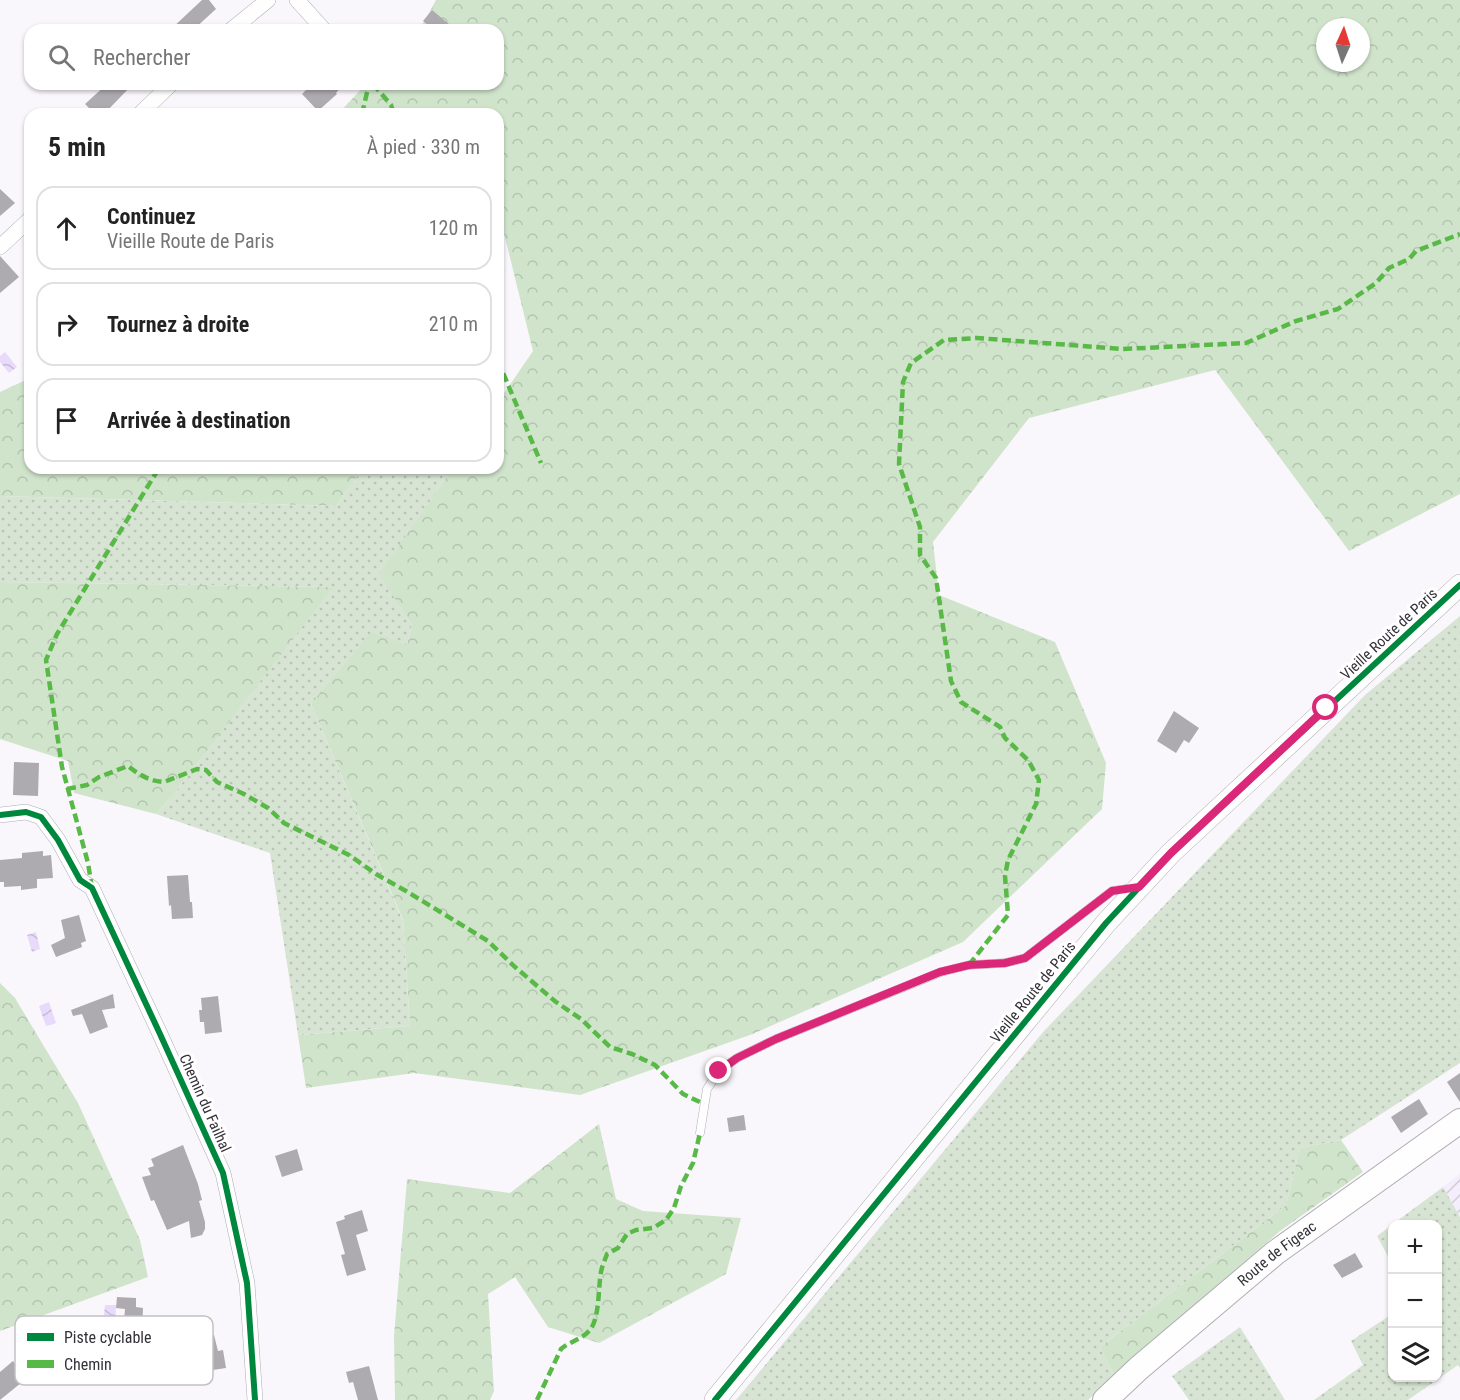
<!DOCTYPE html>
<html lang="fr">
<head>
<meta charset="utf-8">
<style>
  :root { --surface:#fff; --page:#f2f2f2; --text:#222; --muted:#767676; --line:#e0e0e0 }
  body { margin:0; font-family:"Roboto Condensed",sans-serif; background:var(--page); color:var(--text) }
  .controls { position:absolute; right:18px; bottom:18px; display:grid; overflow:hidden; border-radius:12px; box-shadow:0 2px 4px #0004 }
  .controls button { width:54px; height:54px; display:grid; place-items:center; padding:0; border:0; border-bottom:2px solid var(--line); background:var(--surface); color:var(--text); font:30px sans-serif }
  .compass { position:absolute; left:1316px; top:18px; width:54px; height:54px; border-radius:50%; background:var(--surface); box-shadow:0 2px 4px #0004; rotate:3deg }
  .stop { position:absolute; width:18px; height:18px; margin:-14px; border:4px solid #db2777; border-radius:50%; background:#fff }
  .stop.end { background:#db2777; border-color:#fff; box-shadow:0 2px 6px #0008 }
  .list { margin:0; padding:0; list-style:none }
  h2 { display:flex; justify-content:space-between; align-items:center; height:78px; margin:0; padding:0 24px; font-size:26px }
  h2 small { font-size:20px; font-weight:400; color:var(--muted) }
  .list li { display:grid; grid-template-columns:39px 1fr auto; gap:18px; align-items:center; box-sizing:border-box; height:84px; margin:0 12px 12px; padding:0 12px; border:2px solid var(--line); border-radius:18px }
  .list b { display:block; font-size:22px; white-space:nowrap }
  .list p { margin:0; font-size:20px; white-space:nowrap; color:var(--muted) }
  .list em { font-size:20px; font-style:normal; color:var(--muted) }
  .icon { flex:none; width:33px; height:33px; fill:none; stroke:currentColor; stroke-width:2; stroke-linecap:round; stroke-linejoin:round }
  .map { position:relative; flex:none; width:1460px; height:1400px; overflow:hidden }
  .search { position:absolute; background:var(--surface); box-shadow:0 2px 4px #0004; left:24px; top:24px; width:480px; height:66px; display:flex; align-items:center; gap:15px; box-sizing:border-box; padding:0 21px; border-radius:18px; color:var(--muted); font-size:22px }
  .panel { position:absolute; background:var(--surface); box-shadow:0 2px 4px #0004; left:24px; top:108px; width:480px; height:366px; border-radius:18px }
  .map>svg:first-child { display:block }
  .industrial { fill:url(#industrial-furrows) }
  .grass { fill:url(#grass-dots) }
  .forest { fill:url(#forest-crowns); fill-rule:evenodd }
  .water { fill:url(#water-waves) }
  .building { fill:#adabb0 }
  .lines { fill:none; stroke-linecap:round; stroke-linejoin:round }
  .lane-casing { stroke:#afadb2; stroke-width:9 }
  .street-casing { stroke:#afadb2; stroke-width:16 }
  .secondary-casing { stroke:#afadb2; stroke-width:22 }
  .primary-casing { stroke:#afadb2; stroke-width:26 }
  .lane { stroke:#fefefe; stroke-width:8 }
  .street { stroke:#fefefe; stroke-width:15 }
  .secondary { stroke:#fefefe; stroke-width:21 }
  .primary { stroke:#fefefe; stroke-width:24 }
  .quiet { stroke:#58b947; stroke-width:4.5; stroke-dasharray:9 4.5; stroke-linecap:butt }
  .cycleway-casing { stroke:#fff; stroke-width:10 }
  .cycleway { stroke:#00873e; stroke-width:6 }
  .route { stroke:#db2777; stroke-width:8 }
  .labels { text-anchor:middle; stroke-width:6; stroke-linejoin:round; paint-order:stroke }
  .street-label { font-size:15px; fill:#343038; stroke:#fff }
  .key { fill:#fff; stroke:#c2c1c3; stroke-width:1.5 }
  .key-label { font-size:16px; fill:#343038 }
</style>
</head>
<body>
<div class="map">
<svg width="1460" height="1400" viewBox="0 0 1460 1400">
  <defs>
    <pattern id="industrial-furrows" width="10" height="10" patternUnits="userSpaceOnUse" patternTransform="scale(1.5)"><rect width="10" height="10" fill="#f4eefc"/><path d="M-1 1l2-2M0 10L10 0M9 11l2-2" fill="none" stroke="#d2ccd9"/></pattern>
    <pattern id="grass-dots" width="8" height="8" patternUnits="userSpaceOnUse" patternTransform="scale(1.5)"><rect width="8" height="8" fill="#d7e4d3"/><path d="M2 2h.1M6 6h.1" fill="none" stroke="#b9c4b6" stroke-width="1.8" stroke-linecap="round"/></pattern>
    <pattern id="forest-crowns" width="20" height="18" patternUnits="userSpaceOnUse" patternTransform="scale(1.5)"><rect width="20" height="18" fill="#d0e4cb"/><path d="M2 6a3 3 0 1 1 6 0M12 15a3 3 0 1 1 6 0" fill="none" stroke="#b3c4af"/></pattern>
    <pattern id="water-waves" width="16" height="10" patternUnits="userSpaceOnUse" patternTransform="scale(1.5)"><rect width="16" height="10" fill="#e7dafa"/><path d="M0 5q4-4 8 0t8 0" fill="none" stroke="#c7bbd7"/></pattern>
  </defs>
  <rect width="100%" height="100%" fill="#f9f7fb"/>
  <polygon class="industrial" points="1460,1174 1460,1217 1443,1187"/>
  <g class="grass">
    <polygon points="363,468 453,468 380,574 412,625 407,645 311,704 403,921 410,1026 298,1035 270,853 156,814 176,791 332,587 0,582 0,496 336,506"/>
    <polygon points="1460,616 1460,1063 1341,1140 1300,1148 1286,1205 1100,1347 1114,1375 1088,1400 736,1400 1044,1031 1365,695"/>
    <polygon points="1443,1187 1460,1217 1460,1368 1458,1365 1408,1400 1314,1400 1363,1365 1351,1341 1392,1314 1392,1378 1438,1378 1438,1224 1393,1224"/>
    <polygon points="1392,1225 1392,1264 1377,1236"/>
    <polygon points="1240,1327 1285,1400 1189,1400 1172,1376"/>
  </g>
  <g class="forest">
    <path d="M 436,0 L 1460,0 L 1460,494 L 1349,551 L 1215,370 L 1029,418 L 933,542 L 939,595 L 1055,642 L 1106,763 L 1102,809 L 963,942 L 750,1035 L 580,1095 L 414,1073 L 306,1088 L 298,1035 L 410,1026 L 403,920 L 311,704 L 371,632 L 407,645 L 412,625 L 379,574 L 453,468 L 498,468 L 498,402 L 533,351 L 498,209 L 498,114 L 338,114 L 366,84 L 498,84 L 498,30 L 416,30 L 424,22 ZM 1325,27 L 1361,27 L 1361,63 L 1325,63 Z"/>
    <polygon points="30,378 30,468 363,468 336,506 0,496 0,392"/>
    <polygon points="0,582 333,587 176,791 156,814 74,793 68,761 0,739"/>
    <polygon points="0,983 15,998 78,1103 140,1240 148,1277 0,1331"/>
    <polygon points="599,1124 616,1199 643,1211 741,1218 726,1274 599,1343 548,1327 515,1277 488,1294 494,1391 490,1400 395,1400 394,1336 407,1179 510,1193"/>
    <polygon points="1341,1140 1363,1172 1280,1231 1114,1375 1100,1347 1286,1205 1300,1148"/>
  </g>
  <g class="water">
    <polygon points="5,352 17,367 9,373 0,362 0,356"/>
    <polygon points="36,932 40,949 32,952 27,935"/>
    <polygon points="49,1002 56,1023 46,1026 39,1006"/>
    <polygon points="105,1305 116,1305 115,1325 117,1326 114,1331 103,1324"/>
  </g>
  <g class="building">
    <polygon points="202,0 209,0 216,9 193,30 170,30"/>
    <polygon points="432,10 456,30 434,30 429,26 423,21"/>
    <polygon points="107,84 133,84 104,114 95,114 85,104"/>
    <polygon points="312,84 344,84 336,93 337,94 318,111 302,94"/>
    <polygon points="0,189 15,203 0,216"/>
    <polygon points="0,256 19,277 0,293"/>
    <polygon points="1174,711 1199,728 1189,743 1184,740 1176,753 1157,741"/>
    <polygon points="14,762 39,763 38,796 13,795"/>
    <polygon points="43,851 43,856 51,855 53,878 37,879 37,888 21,890 21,886 4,887 4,882 0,882 0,860 22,858 22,853"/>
    <polygon points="188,875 190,902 192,902 193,918 172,919 171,905 169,906 167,876"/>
    <polygon points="79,915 86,941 81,943 82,947 56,957 51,945 65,938 61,920"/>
    <polygon points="113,994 115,1008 102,1010 108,1027 90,1034 82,1014 73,1016 71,1010"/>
    <polygon points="218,996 222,1032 205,1034 204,1022 200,1022 199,1010 202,1010 201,998"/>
    <polygon points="1460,1073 1460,1102 1447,1082"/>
    <polygon points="1419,1099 1428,1114 1401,1133 1391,1117"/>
    <polygon points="744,1115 746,1130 729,1132 727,1118"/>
    <polygon points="183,1145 198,1184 202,1200 199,1201 205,1222 205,1229 202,1235 191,1238 189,1221 167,1230 154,1200 151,1201 142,1177 151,1175 148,1168 154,1166 151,1159"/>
    <polygon points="297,1149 303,1170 282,1177 275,1156"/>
    <polygon points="362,1210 368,1231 356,1235 366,1270 347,1276 341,1255 345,1254 336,1222 345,1219 344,1216"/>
    <polygon points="1355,1253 1363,1267 1342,1278 1333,1265"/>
    <polygon points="117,1297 136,1298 136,1307 143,1308 142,1335 124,1359 109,1347 123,1330 125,1309 116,1308"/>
    <polygon points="214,1335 218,1351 223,1350 226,1368 193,1373 188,1339"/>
    <polygon points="13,1361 27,1378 0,1400 0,1372"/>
    <polygon points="369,1366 378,1400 358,1400 353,1382 349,1383 346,1372"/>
  </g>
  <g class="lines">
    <g class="lane-casing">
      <polyline id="lane" points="700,1133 707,1089 719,1071 737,1058 776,1039 941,972 969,965 1005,963 1025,958 1112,891 1133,888"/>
    </g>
    <g class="street-casing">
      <g id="street">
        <polyline points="297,0 324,30"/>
        <polyline points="231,30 268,0"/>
        <polyline points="140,114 171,84"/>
        <polyline points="0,247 30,219"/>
        <polyline points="0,815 26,812 41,817 58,840 80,880 92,888 160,1034 223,1173 247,1283 255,1400"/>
      </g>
    </g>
    <g class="secondary-casing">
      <polyline id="secondary" points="715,1400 1106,923 1171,853 1460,585"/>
    </g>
    <g class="primary-casing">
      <g id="primary">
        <path id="s1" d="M 1105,1400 L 1139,1368 L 1275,1253 L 1460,1121"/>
      </g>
    </g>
    <use href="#lane" class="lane"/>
    <use href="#street" class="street"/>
    <use href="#secondary" class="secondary"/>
    <use href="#primary" class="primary"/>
    <g class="quiet">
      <polyline points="373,84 391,105 394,114"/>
      <polyline points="362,114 369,84"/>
      <polyline points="498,361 541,463"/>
      <path d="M 67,789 L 87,785 L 99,777 L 128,766 C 139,775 149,781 164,782 L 197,769 L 206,770 L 217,782 L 244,794 L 268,808 L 284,823 L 349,855 L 376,874 L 406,891 L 488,941 L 515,967 L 556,1002 L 581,1019 L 610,1047 L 632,1054 L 655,1065 L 683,1094 L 704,1104"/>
      <polyline points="92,888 88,863 62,767 46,660 57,634 159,468"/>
      <polyline points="969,965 1008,915 1005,876 1008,860 1036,804 1039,780 1028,760 1005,738 1000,727 961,702 951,681 936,578 920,555 920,527 899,464 903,382 911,363 944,340 977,338 1123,349 1246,343 1296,321 1338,309 1376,283 1389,268 1409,259 1416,251 1460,234"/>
      <path d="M 537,1400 L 561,1349 C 569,1342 582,1339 589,1331 C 600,1320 598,1287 601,1272 C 602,1266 605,1260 607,1254 L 618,1248 L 627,1234 L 636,1230 L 653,1228 L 666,1220 L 674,1208 L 681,1186 L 693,1163 L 700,1133"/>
    </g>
    <g class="cycleway-casing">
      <g id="cycleway">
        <polyline points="0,815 26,812 41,817 58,840 80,880 92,888 160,1034 223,1173 247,1283 255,1400"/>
        <polyline points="715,1400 1106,923 1171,853 1460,585"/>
      </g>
    </g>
    <use href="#cycleway" class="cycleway"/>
  </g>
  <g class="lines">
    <polyline class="route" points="719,1071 737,1058 776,1039 940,972 969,965 1005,963 1025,958 1112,891 1139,887 1171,853 1326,708"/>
  </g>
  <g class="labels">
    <g class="street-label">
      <text transform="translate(1389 634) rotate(-43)" y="5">Vieille Route de Paris</text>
      <text transform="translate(1033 992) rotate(-51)" y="5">Vieille Route de Paris</text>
      <text transform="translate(205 1103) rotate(66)" y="5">Chemin du Failhal</text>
      <text dy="5" stroke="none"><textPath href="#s1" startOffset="226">Route de Figeac</textPath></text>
    </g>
  </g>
  <rect x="15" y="1316" width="198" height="69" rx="9" class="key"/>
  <rect x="27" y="1333" width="27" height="8" fill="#00873e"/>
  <rect x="27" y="1360" width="27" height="8" fill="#58b947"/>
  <g class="key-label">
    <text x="64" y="1343">Piste cyclable</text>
    <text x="64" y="1370">Chemin</text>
  </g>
</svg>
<div class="controls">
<button>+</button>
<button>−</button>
<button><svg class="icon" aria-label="layers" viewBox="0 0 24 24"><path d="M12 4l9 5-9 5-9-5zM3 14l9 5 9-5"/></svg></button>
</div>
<svg class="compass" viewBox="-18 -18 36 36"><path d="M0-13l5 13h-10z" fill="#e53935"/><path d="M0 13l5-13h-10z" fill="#767676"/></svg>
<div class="stop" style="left:1326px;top:708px"></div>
<div class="stop end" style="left:719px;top:1071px"></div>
<div class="search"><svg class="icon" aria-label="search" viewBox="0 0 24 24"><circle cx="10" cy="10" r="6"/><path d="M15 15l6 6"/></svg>Rechercher</div>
<section class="panel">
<h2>5 min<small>À pied · 330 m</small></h2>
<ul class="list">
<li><svg class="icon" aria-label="ahead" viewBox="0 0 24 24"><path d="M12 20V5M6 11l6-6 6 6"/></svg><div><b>Continuez</b><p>Vieille Route de Paris</p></div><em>120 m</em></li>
<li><svg class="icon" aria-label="right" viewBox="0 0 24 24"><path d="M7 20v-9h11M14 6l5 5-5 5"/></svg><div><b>Tournez à droite</b></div><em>210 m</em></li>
<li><svg class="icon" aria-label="arrive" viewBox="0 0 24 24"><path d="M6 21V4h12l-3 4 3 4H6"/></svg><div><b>Arrivée à destination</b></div></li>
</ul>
</section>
</div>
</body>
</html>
